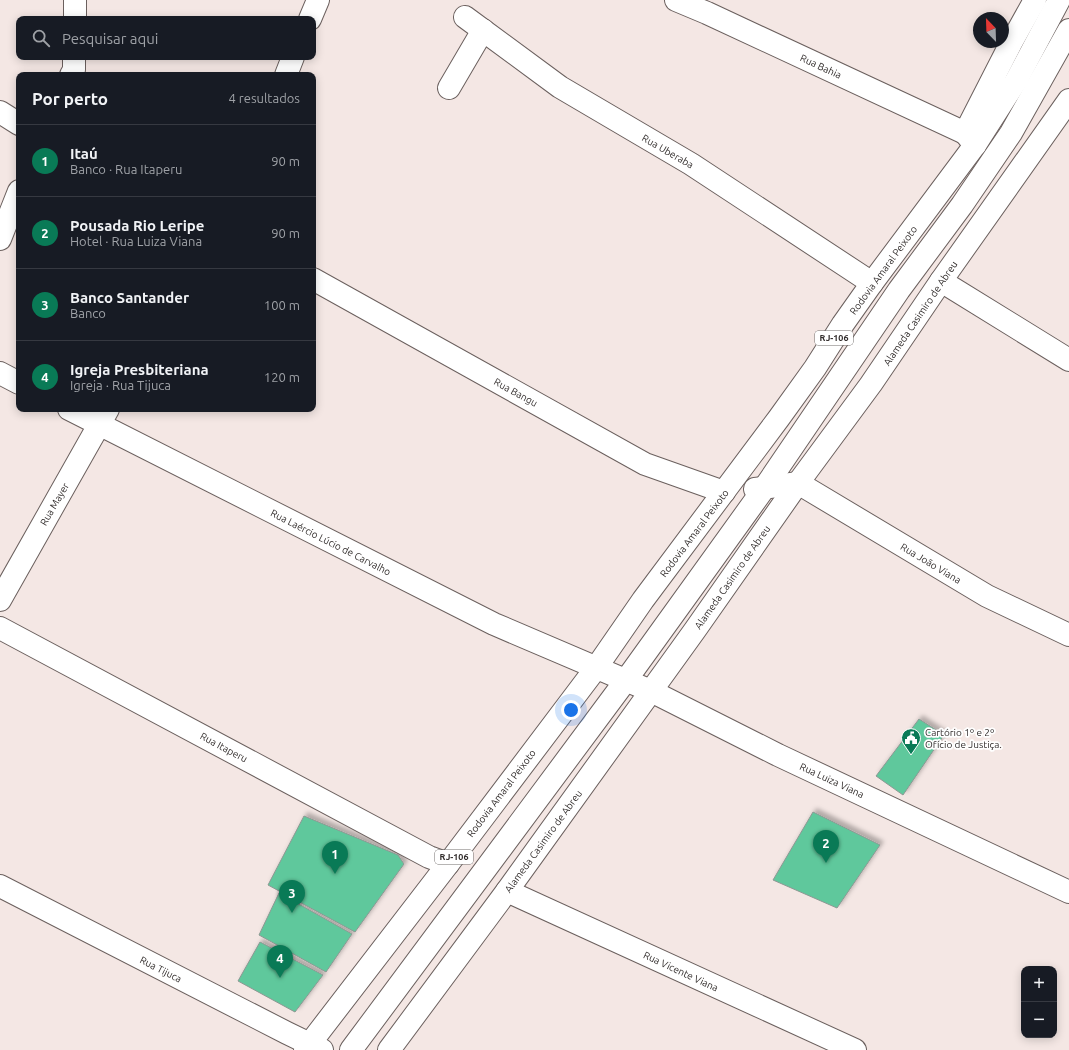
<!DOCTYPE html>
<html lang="pt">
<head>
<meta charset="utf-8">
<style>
  :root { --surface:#171b24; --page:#242831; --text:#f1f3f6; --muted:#9ea1a6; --line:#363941; --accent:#097a56 }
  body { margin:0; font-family:Ubuntu,sans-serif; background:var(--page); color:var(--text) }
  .controls { position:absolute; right:12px; bottom:12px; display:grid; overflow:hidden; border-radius:8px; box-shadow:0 2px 10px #0003 }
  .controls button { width:36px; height:36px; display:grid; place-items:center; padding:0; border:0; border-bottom:1px solid var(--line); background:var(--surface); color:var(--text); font:20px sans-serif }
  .compass { position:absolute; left:973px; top:12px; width:36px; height:36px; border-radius:50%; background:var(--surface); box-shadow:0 2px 10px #0003; rotate:337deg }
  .you { position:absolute; left:571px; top:710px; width:14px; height:14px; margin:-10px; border:3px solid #fff; border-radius:50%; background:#1a73e8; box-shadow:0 0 0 6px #1a73e833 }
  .badge { display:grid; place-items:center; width:26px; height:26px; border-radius:50%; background:var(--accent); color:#fff; font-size:13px; font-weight:700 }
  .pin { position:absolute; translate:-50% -33px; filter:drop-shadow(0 1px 2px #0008) }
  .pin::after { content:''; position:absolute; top:21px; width:14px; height:12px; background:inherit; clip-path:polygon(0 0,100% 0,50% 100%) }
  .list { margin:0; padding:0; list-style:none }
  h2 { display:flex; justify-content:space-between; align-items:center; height:52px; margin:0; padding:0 16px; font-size:17px }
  h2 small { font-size:13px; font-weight:400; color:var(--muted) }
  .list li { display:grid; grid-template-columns:26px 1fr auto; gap:12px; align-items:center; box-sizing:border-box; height:72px; padding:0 16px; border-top:1px solid var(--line) }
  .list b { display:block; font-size:15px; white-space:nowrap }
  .list p { margin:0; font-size:13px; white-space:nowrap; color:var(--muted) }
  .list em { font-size:13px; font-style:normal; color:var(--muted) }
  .icon { flex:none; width:22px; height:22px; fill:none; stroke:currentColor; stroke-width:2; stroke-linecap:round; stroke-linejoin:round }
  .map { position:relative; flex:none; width:1069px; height:1050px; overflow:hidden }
  .search { position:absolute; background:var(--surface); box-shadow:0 2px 10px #0003; left:16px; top:16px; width:300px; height:44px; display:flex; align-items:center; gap:10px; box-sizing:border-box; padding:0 14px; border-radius:8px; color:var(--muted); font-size:15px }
  .panel { position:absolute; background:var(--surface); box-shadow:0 2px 10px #0003; left:16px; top:72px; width:300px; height:340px; border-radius:8px }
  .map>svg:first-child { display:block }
  .building { fill:#5ec89c; stroke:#8d9893; filter:url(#shadow) }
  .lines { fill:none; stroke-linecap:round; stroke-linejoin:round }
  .minor-casing { stroke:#6b605e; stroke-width:24 }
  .major-casing { stroke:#6b605e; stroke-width:24 }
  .highway-casing { stroke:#6b605e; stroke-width:24 }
  .minor { stroke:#fff; stroke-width:22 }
  .major { stroke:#fff; stroke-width:22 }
  .highway { stroke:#fff; stroke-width:22 }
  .labels { text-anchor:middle; stroke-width:3.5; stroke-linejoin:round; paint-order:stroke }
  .shield { fill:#fff; stroke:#706c6b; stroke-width:1 }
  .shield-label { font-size:9px; font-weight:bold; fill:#322d2c }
  .street-label { font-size:10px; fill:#322d2c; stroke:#fff }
  .poi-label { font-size:10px; fill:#322d2c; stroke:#fff; text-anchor:start }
</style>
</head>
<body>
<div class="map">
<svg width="1069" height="1050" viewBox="0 0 1069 1050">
  <defs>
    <filter id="shadow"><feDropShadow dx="3.5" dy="-3.5" stdDeviation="2" flood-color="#0004"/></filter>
  </defs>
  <rect width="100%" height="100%" fill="#f4e7e4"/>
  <g class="building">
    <polygon points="919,719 944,735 903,795 876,776"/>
    <polygon points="813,812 880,845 837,908 773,880"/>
    <polygon points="304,816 398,855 404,864 355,932 268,885"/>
    <polygon points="279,893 352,934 326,972 259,935"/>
    <polygon points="260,942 323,975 295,1012 238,981"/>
  </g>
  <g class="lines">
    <g class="minor-casing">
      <g id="minor">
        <polyline points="676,0 707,13 965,133"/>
        <polyline points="465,17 560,87 691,164 872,283"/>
        <polyline points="75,19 75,0"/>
        <polyline points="310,19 318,0"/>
        <polyline points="71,75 74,70 74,57"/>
        <polyline points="286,75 293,57"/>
        <polyline points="449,88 483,30"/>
        <polyline points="0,112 19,124"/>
        <polyline points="0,239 19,191"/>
        <polyline points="313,279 645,464 724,492"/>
        <polyline points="941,281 1069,360"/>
        <polyline points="0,373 19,383"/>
        <polyline points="69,409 494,624 651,691 778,755 1069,892"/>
        <polyline points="798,483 987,596 1069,635"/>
        <polyline points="0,600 108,409"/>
        <polyline points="0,628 429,857 448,864"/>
        <polyline points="0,886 287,1033 322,1050"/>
        <polyline points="507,891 855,1050"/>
      </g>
    </g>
    <g class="major-casing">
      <g id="major">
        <polyline points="975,145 965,133 1011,43 1035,0"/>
        <polyline points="389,1050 507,891 695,630 798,483 871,384 941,281 1069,100"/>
      </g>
    </g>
    <g class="highway-casing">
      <g id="highway">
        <polyline points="755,489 798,483"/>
        <polyline points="305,1050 448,864 596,668 643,600 779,418 815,368 843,324 872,283 975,145 1016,81 1059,0"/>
        <polyline points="351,1050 626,680 765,487 899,290 962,205 1011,133 1069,30"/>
      </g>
    </g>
    <use href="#minor" class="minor"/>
    <use href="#major" class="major"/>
    <use href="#highway" class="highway"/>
  </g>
  <defs>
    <g id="civic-pin" transform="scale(1)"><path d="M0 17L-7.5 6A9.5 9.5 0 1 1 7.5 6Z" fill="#097a56" stroke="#fff"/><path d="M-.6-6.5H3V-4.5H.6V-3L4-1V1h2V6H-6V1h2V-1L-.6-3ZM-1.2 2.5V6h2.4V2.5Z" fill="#fff"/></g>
  </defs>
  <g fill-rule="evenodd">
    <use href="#civic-pin" x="911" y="738"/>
  </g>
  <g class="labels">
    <g class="shield">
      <rect x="815" y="331" width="38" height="14" rx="3"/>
      <rect x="435" y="850" width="38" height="14" rx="3"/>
    </g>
    <g class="shield-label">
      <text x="834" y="341">RJ-106</text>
      <text x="454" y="860">RJ-106</text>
    </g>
    <g class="street-label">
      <text transform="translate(821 66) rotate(25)" y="4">Rua Bahia</text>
      <text transform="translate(668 151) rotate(30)" y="4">Rua Uberaba</text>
      <text transform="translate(883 270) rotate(-54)" y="4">Rodovia Amaral Peixoto</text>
      <text transform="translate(920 313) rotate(-56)" y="4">Alameda Casimiro de Abreu</text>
      <text transform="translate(516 392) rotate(29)" y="4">Rua Bangu</text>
      <text transform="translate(54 504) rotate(-60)" y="4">Rua Mayer</text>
      <text transform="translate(694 533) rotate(-53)" y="4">Rodovia Amaral Peixoto</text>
      <text transform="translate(331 542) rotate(27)" y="4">Rua Laércio Lúcio de Carvalho</text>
      <text transform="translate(931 563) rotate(31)" y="4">Rua João Viana</text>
      <text transform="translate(732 577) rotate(-55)" y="4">Alameda Casimiro de Abreu</text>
      <text transform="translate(224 747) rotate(28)" y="4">Rua Itaperu</text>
      <text transform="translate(832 780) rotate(25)" y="4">Rua Luiza Viana</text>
      <text transform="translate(501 793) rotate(-53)" y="4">Rodovia Amaral Peixoto</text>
      <text transform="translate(543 841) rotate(-54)" y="4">Alameda Casimiro de Abreu</text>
      <text transform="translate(161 969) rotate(27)" y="4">Rua Tijuca</text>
      <text transform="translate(681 971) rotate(25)" y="4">Rua Vicente Viana</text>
    </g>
    <g class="poi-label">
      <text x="925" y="736">Cartório 1º e 2º<tspan x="925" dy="12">Ofício de Justiça.</tspan></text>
    </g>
  </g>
</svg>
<div class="controls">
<button>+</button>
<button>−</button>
</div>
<svg class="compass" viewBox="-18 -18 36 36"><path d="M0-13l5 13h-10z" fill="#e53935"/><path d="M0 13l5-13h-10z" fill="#9ea1a6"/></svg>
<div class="you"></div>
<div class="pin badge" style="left:335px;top:874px">1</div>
<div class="pin badge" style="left:826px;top:863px">2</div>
<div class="pin badge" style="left:292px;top:913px">3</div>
<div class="pin badge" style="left:280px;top:978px">4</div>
<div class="search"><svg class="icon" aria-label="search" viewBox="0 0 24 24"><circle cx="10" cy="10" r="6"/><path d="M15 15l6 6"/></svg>Pesquisar aqui</div>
<section class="panel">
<h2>Por perto<small>4 resultados</small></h2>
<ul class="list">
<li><span class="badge">1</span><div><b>Itaú</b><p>Banco · Rua Itaperu</p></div><em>90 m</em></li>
<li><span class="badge">2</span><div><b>Pousada Rio Leripe</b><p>Hotel · Rua Luiza Viana</p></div><em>90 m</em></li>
<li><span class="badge">3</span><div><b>Banco Santander</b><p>Banco</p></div><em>100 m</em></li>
<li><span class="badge">4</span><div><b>Igreja Presbiteriana</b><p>Igreja · Rua Tijuca</p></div><em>120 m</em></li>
</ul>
</section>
</div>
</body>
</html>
